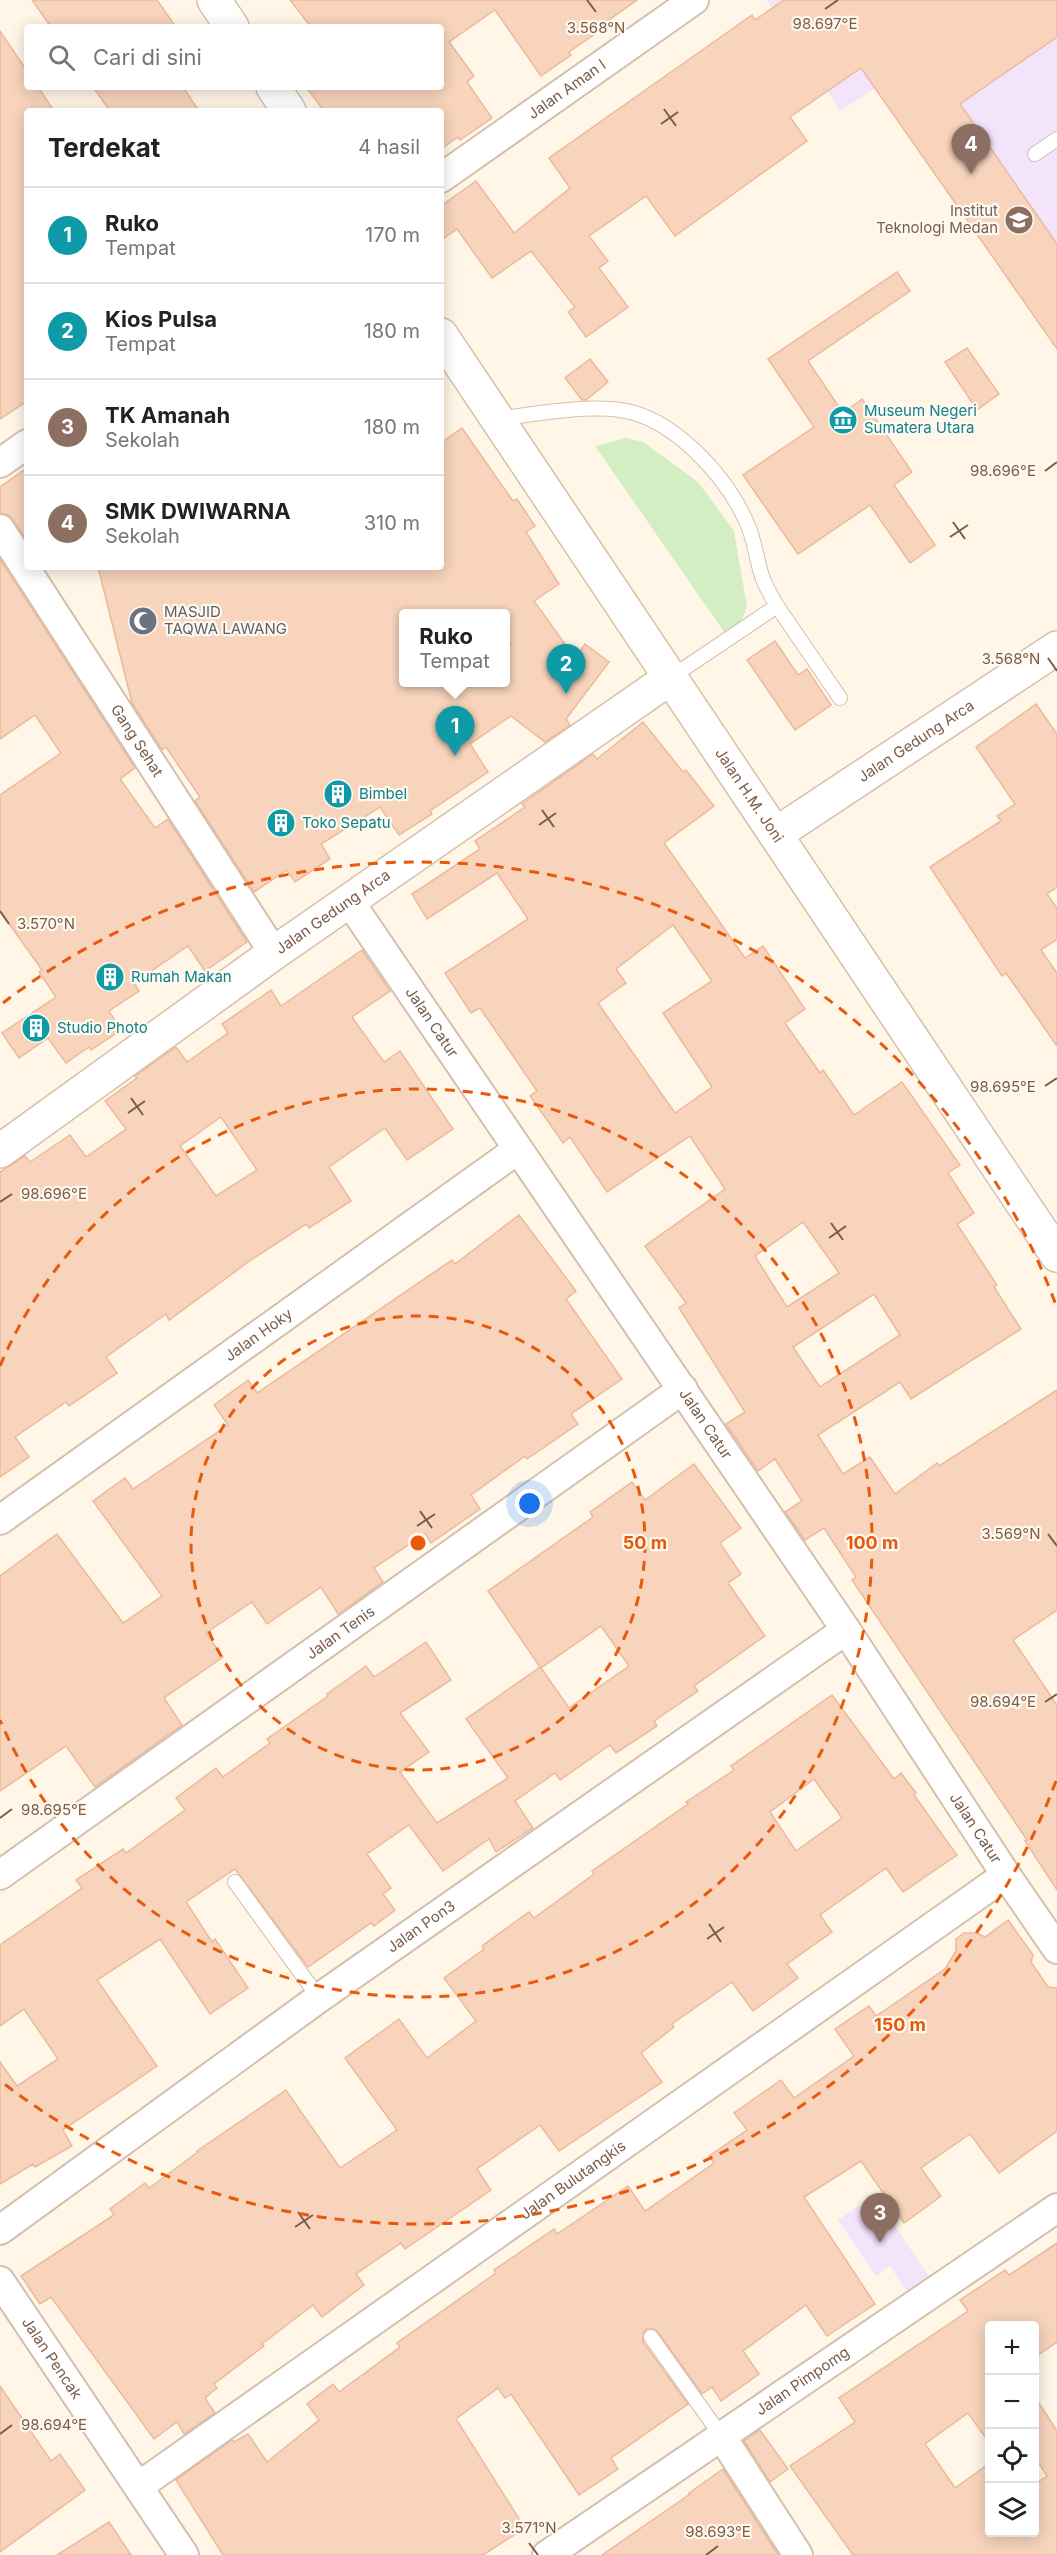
<!DOCTYPE html>
<html lang="id">
<head>
<meta charset="utf-8">
<style>
  :root { --surface:#fff; --page:#f6f6f6; --text:#222; --muted:#767676; --line:#e0e0e0; --accent:#1a73e8 }
  body { margin:0; font-family:Inter,sans-serif; background:var(--page); color:var(--text) }
  .controls { position:absolute; right:18px; bottom:18px; display:grid; overflow:hidden; border-radius:6px; box-shadow:0 3px 15px #0003 }
  .controls button { width:54px; height:54px; display:grid; place-items:center; padding:0; border:0; border-bottom:2px solid var(--line); background:var(--surface); color:var(--text); font:30px sans-serif }
  .you { position:absolute; left:530px; top:1504px; width:21px; height:21px; margin:-15px; border:4px solid #fff; border-radius:50%; background:#1a73e8; box-shadow:0 0 0 9px #1a73e833 }
  .badge { display:grid; place-items:center; width:39px; height:39px; border-radius:50%; background:var(--accent); color:#fff; font-size:20px; font-weight:700 }
  .pin { position:absolute; translate:-50% -50px; filter:drop-shadow(0 2px 3px #0008) }
  .pin::after { content:''; position:absolute; top:32px; width:21px; height:18px; background:inherit; clip-path:polygon(0 0,100% 0,50% 100%) }
  .popup { position:absolute; left:399px; top:609px; width:111px; height:78px; box-sizing:border-box; display:grid; place-content:center; border-radius:6px; background:var(--surface); filter:drop-shadow(0 2px 4px #0005); font-size:20px; white-space:nowrap; color:var(--muted) }
  .popup b { font-size:22px; color:var(--text) }
  .popup::after { content:''; position:absolute; left:50%; top:100%; margin-left:-12px; border:12px solid transparent; border-top-color:var(--surface) }
  .list { margin:0; padding:0; list-style:none }
  h2 { display:flex; justify-content:space-between; align-items:center; height:78px; margin:0; padding:0 24px; font-size:26px }
  h2 small { font-size:20px; font-weight:400; color:var(--muted) }
  .list li { display:grid; grid-template-columns:39px 1fr auto; gap:18px; align-items:center; box-sizing:border-box; height:96px; padding:0 24px; border-top:2px solid var(--line) }
  .list b { display:block; font-size:22px; white-space:nowrap }
  .list p { margin:0; font-size:20px; white-space:nowrap; color:var(--muted) }
  .list em { font-size:20px; font-style:normal; color:var(--muted) }
  .icon { flex:none; width:33px; height:33px; fill:none; stroke:currentColor; stroke-width:2; stroke-linecap:round; stroke-linejoin:round }
  .map { position:relative; flex:none; width:1057px; height:2555px; overflow:hidden }
  .search { position:absolute; background:var(--surface); box-shadow:0 3px 15px #0003; left:24px; top:24px; width:420px; height:66px; display:flex; align-items:center; gap:15px; box-sizing:border-box; padding:0 21px; border-radius:6px; color:var(--muted); font-size:22px }
  .panel { position:absolute; background:var(--surface); box-shadow:0 3px 15px #0003; left:24px; top:108px; width:420px; height:462px; border-radius:6px }
  .map>svg:first-child { display:block }
  .education { fill:#f3e3fb }
  .green { fill:#d4eec3 }
  .building { fill:#f7d4bb; stroke:#ecba9a; stroke-width:1.5; fill-rule:evenodd }
  .lines { fill:none; stroke-linecap:round; stroke-linejoin:round }
  .lane-casing { stroke:#d5bfae; stroke-width:16 }
  .street-casing { stroke:#d5bfae; stroke-width:32 }
  .secondary-casing { stroke:#d9bfaa; stroke-width:36 }
  .lane { stroke:#fff; stroke-width:14 }
  .street { stroke:#fff; stroke-width:28 }
  .secondary { stroke:#fff; stroke-width:33 }
  .ticks { fill:none; stroke:#7c5b47; stroke-width:2 }
  .ring { fill:none; stroke:#e8590c; stroke-width:3; stroke-dasharray:10 8 }
  .labels { text-anchor:middle; stroke-width:4.5; stroke-linejoin:round; paint-order:stroke }
  .street-label { font-size:15px; fill:#7c5b47; stroke:#fff9ef }
  .education-label { font-size:15px; fill:#785e54; stroke:#fff9ef; text-anchor:end }
  .culture-label { font-size:15px; fill:#0d838f; stroke:#fff9ef; text-anchor:start }
  .worship-label { font-size:15px; fill:#5b616d; stroke:#fff9ef; text-anchor:start }
  .ticks-label { font-size:15px; text-anchor:middle; fill:#7c5b47; stroke:#fff9ef; stroke-width:4.5; stroke-linejoin:round; paint-order:stroke }
  .centre { fill:#e8590c; stroke:#fff9ef; stroke-width:3 }
  .ring-label { font-size:18px; text-anchor:middle; font-weight:bold; fill:#e8590c; stroke:#fff9ef; stroke-width:4.5; stroke-linejoin:round; paint-order:stroke }
</style>
</head>
<body>
<div class="map">
<svg width="1057" height="2555" viewBox="0 0 1057 2555">
  <rect width="100%" height="100%" fill="#fff6e7"/>
  <g class="education">
    <polygon points="766,0 1057,0 1057,330 885,82 840,111 828,92 821,96 764,14 772,8"/>
    <polygon points="874,2195 930,2278 908,2293 890,2266 876,2276 838,2220"/>
  </g>
  <polygon class="green" points="626,438 643,442 698,482 734,531 747,607 740,624 727,636 595,446"/>
  <g class="building">
    <polygon points="32,0 157,0 176,27 51,27"/>
    <polygon points="290,0 637,0 609,20 611,23 569,52 571,55 541,76 495,10 449,42 474,76 467,82 492,118 460,140 458,137 441,149 441,111 324,111 306,87 441,87 441,27 311,27"/>
    <polygon points="784,0 1057,0 1057,37 960,104 1057,244 1057,349 861,68 790,117 807,141 675,236 646,196 589,236 608,261 599,268 628,307 586,337 568,312 575,307 531,251 492,278 457,229 441,240 441,206 476,181 514,233 570,188 549,158 752,15 755,20"/>
    <polygon points="0,31 27,71 27,87 38,87 54,111 27,111 27,401 0,419"/>
    <polygon points="93,87 183,87 199,111 110,111"/>
    <polygon points="897,272 910,291 808,361 843,413 862,399 912,472 894,485 935,545 910,563 870,505 798,554 743,475 814,427 768,359"/>
    <polygon points="967,348 999,394 977,410 945,362"/>
    <polygon points="590,359 608,382 586,400 582,400 565,378"/>
    <path d="M 462,428 L 513,501 L 517,499 L 535,526 L 526,532 L 559,584 L 534,601 L 575,658 L 585,644 L 609,662 L 566,719 L 570,725 L 545,742 L 511,716 L 470,744 L 488,772 L 430,811 L 432,814 L 399,835 L 380,807 L 321,844 L 330,859 L 295,882 L 287,870 L 254,892 L 195,801 L 200,797 L 166,747 L 162,750 L 132,703 L 98,567 L 441,567 L 441,443 ZM 404,614 L 506,614 L 506,637 L 511,644 L 506,648 L 506,682 L 404,682 Z"/>
    <polygon points="27,468 27,540 13,520 8,515 0,513 0,487"/>
    <polygon points="0,559 135,768 120,779 155,828 168,819 247,942 205,971 188,946 134,983 139,991 109,1011 121,1030 91,1050 89,1047 66,1063 48,1038 19,1058 2,1033 56,997 39,972 42,970 0,911 0,795 61,753 35,715 0,739"/>
    <polygon points="775,641 798,675 807,669 831,705 795,730 747,660"/>
    <polygon points="1036,704 1057,734 1057,887 1047,894 1057,908 1057,939 1041,950 1057,973 1057,1046 1006,973 1002,976 930,867 1001,821 997,816 1015,804 976,747"/>
    <path d="M 643,722 L 683,772 L 686,770 L 714,806 L 664,843 L 745,958 L 763,946 L 805,1009 L 785,1023 L 820,1073 L 823,1070 L 854,1115 L 902,1082 L 960,1165 L 948,1173 L 974,1213 L 957,1224 L 997,1285 L 994,1287 L 1021,1329 L 911,1399 L 900,1382 L 818,1435 L 843,1474 L 870,1457 L 895,1494 L 937,1463 L 939,1466 L 1057,1390 L 1057,1610 L 1013,1640 L 1057,1705 L 1057,1890 L 1025,1841 L 1027,1840 L 852,1580 L 856,1577 L 824,1528 L 805,1540 L 785,1512 L 802,1501 L 775,1459 L 758,1471 L 726,1424 L 745,1412 L 679,1308 L 686,1303 L 645,1246 L 725,1189 L 690,1136 L 607,1192 L 570,1137 L 563,1143 L 530,1096 L 537,1091 L 480,1008 L 471,1013 L 445,973 L 528,919 L 497,873 L 427,919 L 412,894 L 480,849 L 475,841 L 525,807 L 522,804 L 593,754 L 597,759 ZM 673,925 L 712,981 L 663,1013 L 712,1087 L 675,1113 L 598,1003 L 626,983 L 616,969 ZM 803,1222 L 839,1273 L 787,1307 L 755,1256 ZM 874,1294 L 900,1335 L 820,1387 L 793,1347 Z"/>
    <path d="M 362,950 L 390,991 L 352,1017 L 384,1062 L 400,1051 L 453,1129 L 407,1160 L 385,1128 L 329,1167 L 351,1201 L 309,1228 L 306,1224 L 251,1260 L 169,1320 L 166,1314 L 106,1357 L 117,1373 L 69,1406 L 66,1402 L 15,1437 L 29,1457 L 0,1477 L 0,1172 L 25,1156 L 30,1162 L 70,1135 L 86,1157 L 126,1129 L 105,1101 L 137,1078 L 135,1076 L 176,1047 L 187,1062 L 228,1033 L 222,1024 L 271,990 L 281,1006 ZM 221,1117 L 257,1170 L 216,1196 L 180,1146 Z"/>
    <polygon points="519,1215 576,1291 566,1299 622,1379 571,1414 578,1424 527,1459 525,1456 471,1495 480,1509 431,1543 425,1534 374,1568 383,1582 338,1614 321,1587 267,1624 252,1602 206,1633 223,1657 164,1698 182,1725 95,1787 66,1746 0,1791 0,1576 57,1534 123,1623 162,1596 93,1501 125,1478 133,1489 228,1425 214,1405 248,1380 257,1393 452,1260 455,1264"/>
    <path d="M 694,1464 L 741,1528 L 720,1543 L 741,1574 L 728,1583 L 765,1636 L 694,1686 L 698,1691 L 654,1721 L 657,1726 L 616,1753 L 610,1745 L 560,1780 L 555,1773 L 515,1801 L 533,1828 L 496,1852 L 489,1839 L 443,1871 L 409,1825 L 367,1854 L 391,1888 L 383,1894 L 395,1910 L 374,1926 L 371,1923 L 308,1967 L 235,1869 L 186,1902 L 212,1942 L 215,1939 L 248,1988 L 210,2014 L 160,1939 L 97,1980 L 157,2066 L 63,2130 L 72,2146 L 35,2167 L 33,2164 L 0,2184 L 0,2062 L 17,2086 L 58,2059 L 24,2009 L 0,2026 L 0,1945 L 82,1888 L 76,1880 L 123,1849 L 126,1853 L 185,1810 L 176,1798 L 216,1768 L 223,1777 L 270,1743 L 267,1739 L 328,1696 L 327,1694 L 366,1666 L 374,1677 L 426,1642 L 451,1680 L 400,1713 L 429,1752 L 400,1772 L 437,1823 L 508,1778 L 466,1719 L 540,1667 L 488,1591 L 593,1517 L 590,1512 L 632,1482 L 645,1500 ZM 601,1626 L 629,1666 L 569,1708 L 541,1668 Z"/>
    <path d="M 832,1695 L 894,1779 L 901,1773 L 916,1793 L 914,1795 L 957,1855 L 903,1892 L 886,1868 L 820,1915 L 832,1932 L 787,1964 L 798,1978 L 753,2011 L 732,1982 L 672,2024 L 674,2027 L 641,2053 L 662,2082 L 559,2151 L 540,2125 L 477,2169 L 491,2190 L 405,2249 L 401,2243 L 356,2274 L 364,2285 L 322,2317 L 313,2305 L 262,2344 L 264,2346 L 214,2384 L 217,2388 L 205,2398 L 215,2413 L 184,2434 L 177,2422 L 154,2439 L 51,2297 L 40,2304 L 21,2276 L 114,2215 L 110,2209 L 145,2183 L 149,2188 L 198,2152 L 197,2151 L 286,2090 L 340,2168 L 397,2130 L 345,2058 L 399,2019 L 427,2058 L 476,2021 L 444,1978 L 484,1949 L 482,1946 L 529,1912 L 534,1918 L 594,1874 L 592,1871 L 688,1804 L 686,1802 L 734,1770 L 731,1766 ZM 814,1779 L 842,1818 L 796,1851 L 770,1812 Z"/>
    <polygon points="1008,1920 1033,1955 1031,1962 1048,1987 1057,1988 1057,2131 999,2173 970,2134 921,2168 941,2196 904,2223 861,2161 804,2197 875,2304 827,2336 806,2305 743,2351 759,2374 721,2401 712,2387 702,2394 658,2332 654,2329 646,2329 643,2334 643,2342 688,2404 611,2458 618,2469 579,2495 511,2394 505,2398 498,2388 456,2419 525,2528 483,2555 223,2555 176,2480 232,2440 234,2442 248,2434 267,2462 319,2420 307,2404 333,2384 339,2392 400,2347 397,2343 496,2273 494,2270 554,2229 557,2234 628,2186 645,2211 714,2163 709,2156 747,2130 734,2113 781,2080 794,2098 854,2056 835,2029 869,2006 876,2016 945,1969 956,1951 956,1939 964,1933 977,1933 985,1937"/>
    <polygon points="1057,2243 1057,2342 1035,2357 1035,2325 990,2325 990,2444 968,2413 925,2444 955,2488 990,2463 990,2532 1035,2532 1035,2484 1047,2476 1035,2457 1035,2397 1057,2431 1057,2555 853,2555 790,2466 855,2422 839,2398 968,2311 960,2300 1005,2270 1009,2275"/>
    <polygon points="0,2386 51,2461 60,2454 85,2490 0,2552"/>
    <polygon points="760,2430 788,2469 770,2482 744,2441"/>
    <polygon points="723,2469 778,2555 602,2555 690,2494 689,2493"/>
    <polygon points="109,2522 131,2555 57,2555"/>
  </g>
  <g class="lines">
    <g class="lane-casing">
      <g id="lane">
        <polyline points="1035,154 1057,139"/>
        <path d="M 497,419 C 533,414 585,405 620,410 C 673,417 725,475 746,521 C 754,537 756,556 761,573 C 764,585 771,595 777,606 L 670,678"/>
        <polyline points="777,606 840,698"/>
        <polyline points="235,1882 319,1998"/>
        <polyline points="651,2337 722,2437"/>
      </g>
    </g>
    <g class="street-casing">
      <g id="street">
        <path id="s1" d="M 441,178 L 694,0"/>
        <polyline points="0,463 27,444"/>
        <path id="s2" d="M 0,529 L 274,953"/>
        <path id="s3" d="M 349,901 L 846,1630 L 1006,1875 L 1057,1949"/>
        <path id="s4" d="M 0,1520 L 517,1150"/>
        <path id="s5" d="M 0,1875 L 683,1389"/>
        <path id="s6" d="M 0,2230 L 319,1998 L 846,1630"/>
        <path id="s7" d="M 0,2281 L 184,2555"/>
        <polyline points="722,2437 798,2555"/>
        <path id="s8" d="M 139,2486 L 1006,1875"/>
        <path id="s9" d="M 547,2555 L 1057,2208"/>
      </g>
    </g>
    <g class="secondary-casing">
      <g id="secondary">
        <polyline points="214,0 232,27"/>
        <polyline points="273,87 289,111"/>
        <path id="s10" d="M 441,335 L 1057,1255"/>
        <path id="s11" d="M 776,834 L 1057,648"/>
        <path id="s12" d="M 0,1151 L 274,953 L 670,678"/>
      </g>
    </g>
    <use href="#lane" class="lane"/>
    <use href="#street" class="street"/>
    <use href="#secondary" class="secondary"/>
  </g>
  <path class="ticks" d="M 587,0 L 596,12M 825,9 L 838,0M 664,109 L 676,126M 661,124 L 678,112M 1045,471 L 1057,462M 953,522 L 965,539M 950,537 L 968,525M 1048,658 L 1057,671M 542,810 L 554,827M 539,825 L 556,813M 0,911 L 9,924M 1045,1086 L 1057,1078M 131,1098 L 143,1115M 128,1113 L 145,1101M 0,1202 L 12,1194M 831,1223 L 843,1240M 829,1238 L 846,1226M 420,1511 L 432,1528M 417,1526 L 435,1514M 1048,1534 L 1057,1546M 1045,1702 L 1057,1694M 0,1818 L 12,1809M 709,1924 L 721,1942M 707,1939 L 724,1927M 298,2212 L 310,2229M 295,2227 L 313,2215M 0,2434 L 12,2425M 529,2543 L 538,2555M 706,2555 L 718,2546"/>
  <g class="ring">
    <circle cx="418" cy="1543" r="227"/>
    <path d="M0 1366A454 454 0 1 1 0 1720"/>
    <path d="M1056 1781A681 681 0 0 1 3 2083M3 1003A681 681 0 0 1 1056 1305"/>
  </g>
  <defs>
    <g id="university-disc" transform="scale(1.5)"><circle r="9.5" fill="#8d6e63" stroke="#fff9ef"/><path d="M0-5L7-2L0 1L-7-2ZM-4 1L0 2.5L4 1V4Q0 6-4 4Z" fill="#fff"/></g>
    <g id="museum-disc" transform="scale(1.5)"><circle r="9.5" fill="#0f9aa8" stroke="#fff9ef"/><path d="M0-6L6-3V-2H-6V-3ZM-5-1h2V3h-2ZM-1-1h2V3h-2ZM3-1h2V3H3ZM-6 4H6V6H-6Z" fill="#fff"/></g>
    <g id="mosque-disc" transform="scale(1.5)"><circle r="9.5" fill="#6b7280" stroke="#fff9ef"/><path d="M3.5-4.9A6 6 0 1 0 3.5 4.9A5 5 0 1 1 3.5-4.9Z" fill="#fff"/></g>
    <g id="building-disc" transform="scale(1.5)"><circle r="9.5" fill="#0f9aa8" stroke="#fff9ef"/><path d="M-4-6H4V6H1V3H-1V6H-4ZM-2.5-4.3h1.7v1.8h-1.7ZM.8-4.3h1.7v1.8H.8ZM-2.5-1h1.7V.8h-1.7ZM.8-1h1.7V.8H.8Z" fill="#fff"/></g>
  </defs>
  <g fill-rule="evenodd">
    <use href="#university-disc" x="1019" y="220"/>
    <use href="#museum-disc" x="843" y="420"/>
    <use href="#mosque-disc" x="143" y="621"/>
    <use href="#building-disc" x="338" y="794"/>
    <use href="#building-disc" x="281" y="823"/>
    <use href="#building-disc" x="110" y="977"/>
    <use href="#building-disc" x="36" y="1028"/>
  </g>
  <g class="labels">
    <g class="street-label">
      <text dy="5" stroke="none"><textPath href="#s1" startOffset="154">Jalan Aman I</textPath></text>
      <text dy="5" stroke="none"><textPath href="#s2" startOffset="252">Gang Sehat</textPath></text>
      <text dy="5" stroke="none"><textPath href="#s11" startOffset="168">Jalan Gedung Arca</textPath></text>
      <text dy="5" stroke="none"><textPath href="#s10" startOffset="554">Jalan H.M. Joni</textPath></text>
      <text dy="5" stroke="none"><textPath href="#s12" startOffset="410">Jalan Gedung Arca</textPath></text>
      <text dy="5" stroke="none"><textPath href="#s3" startOffset="147">Jalan Catur</textPath></text>
      <text dy="5" stroke="none"><textPath href="#s4" startOffset="318">Jalan Hoky</textPath></text>
      <text dy="5" stroke="none"><textPath href="#s3" startOffset="633">Jalan Catur</textPath></text>
      <text dy="5" stroke="none"><textPath href="#s5" startOffset="418">Jalan Tenis</textPath></text>
      <text dy="5" stroke="none"><textPath href="#s3" startOffset="1119">Jalan Catur</textPath></text>
      <text dy="5" stroke="none"><textPath href="#s6" startOffset="519">Jalan Pon3</textPath></text>
      <text dy="5" stroke="none"><textPath href="#s8" startOffset="531">Jalan Bulutangkis</textPath></text>
      <text dy="5" stroke="none"><textPath href="#s7" startOffset="93">Jalan Pencak</textPath></text>
      <text dy="5" stroke="none"><textPath href="#s9" startOffset="309">Jalan Pimpomg</textPath></text>
    </g>
    <g class="education-label">
      <text x="998" y="216">Institut<tspan x="998" dy="17">Teknologi Medan</tspan></text>
    </g>
    <g class="culture-label">
      <text x="864" y="416">Museum Negeri<tspan x="864" dy="17">Sumatera Utara</tspan></text>
      <text x="359" y="799">Bimbel</text>
      <text x="302" y="828">Toko Sepatu</text>
      <text x="131" y="982">Rumah Makan</text>
      <text x="57" y="1033">Studio Photo</text>
    </g>
    <g class="worship-label">
      <text x="164" y="617">MASJID<tspan x="164" dy="17">TAQWA LAWANG</tspan></text>
    </g>
  </g>
  <g class="ticks-label">
    <text x="825" y="29">98.697°E</text>
    <text x="596" y="33">3.568°N</text>
    <text x="1003" y="476">98.696°E</text>
    <text x="1011" y="664">3.568°N</text>
    <text x="46" y="929">3.570°N</text>
    <text x="1003" y="1092">98.695°E</text>
    <text x="54" y="1199">98.696°E</text>
    <text x="1011" y="1539">3.569°N</text>
    <text x="1003" y="1707">98.694°E</text>
    <text x="54" y="1815">98.695°E</text>
    <text x="54" y="2430">98.694°E</text>
    <text x="529" y="2533">3.571°N</text>
    <text x="718" y="2537">98.693°E</text>
  </g>
  <circle cx="418" cy="1543" r="9" class="centre"/>
  <g class="ring-label">
    <text x="645" y="1549">50 m</text>
    <text x="872" y="1549">100 m</text>
    <text x="900" y="2031">150 m</text>
  </g>
</svg>
<div class="controls">
<button>+</button>
<button>−</button>
<button><svg class="icon" aria-label="locate" viewBox="0 0 24 24"><circle cx="12" cy="12" r="6"/><path d="M12 2v4M12 18v4M2 12h4M18 12h4"/></svg></button>
<button><svg class="icon" aria-label="layers" viewBox="0 0 24 24"><path d="M12 4l9 5-9 5-9-5zM3 14l9 5 9-5"/></svg></button>
</div>
<div class="you"></div>
<div class="pin badge" style="left:455px;top:756px;background:#0f9aa8">1</div>
<div class="popup"><b>Ruko</b>Tempat</div>
<div class="pin badge" style="left:566px;top:694px;background:#0f9aa8">2</div>
<div class="pin badge" style="left:880px;top:2243px;background:#8d6e63">3</div>
<div class="pin badge" style="left:971px;top:174px;background:#8d6e63">4</div>
<div class="search"><svg class="icon" aria-label="search" viewBox="0 0 24 24"><circle cx="10" cy="10" r="6"/><path d="M15 15l6 6"/></svg>Cari di sini</div>
<section class="panel">
<h2>Terdekat<small>4 hasil</small></h2>
<ul class="list">
<li><span class="badge" style="background:#0f9aa8">1</span><div><b>Ruko</b><p>Tempat</p></div><em>170 m</em></li>
<li><span class="badge" style="background:#0f9aa8">2</span><div><b>Kios Pulsa</b><p>Tempat</p></div><em>180 m</em></li>
<li><span class="badge" style="background:#8d6e63">3</span><div><b>TK Amanah</b><p>Sekolah</p></div><em>180 m</em></li>
<li><span class="badge" style="background:#8d6e63">4</span><div><b>SMK DWIWARNA</b><p>Sekolah</p></div><em>310 m</em></li>
</ul>
</section>
</div>
</body>
</html>
